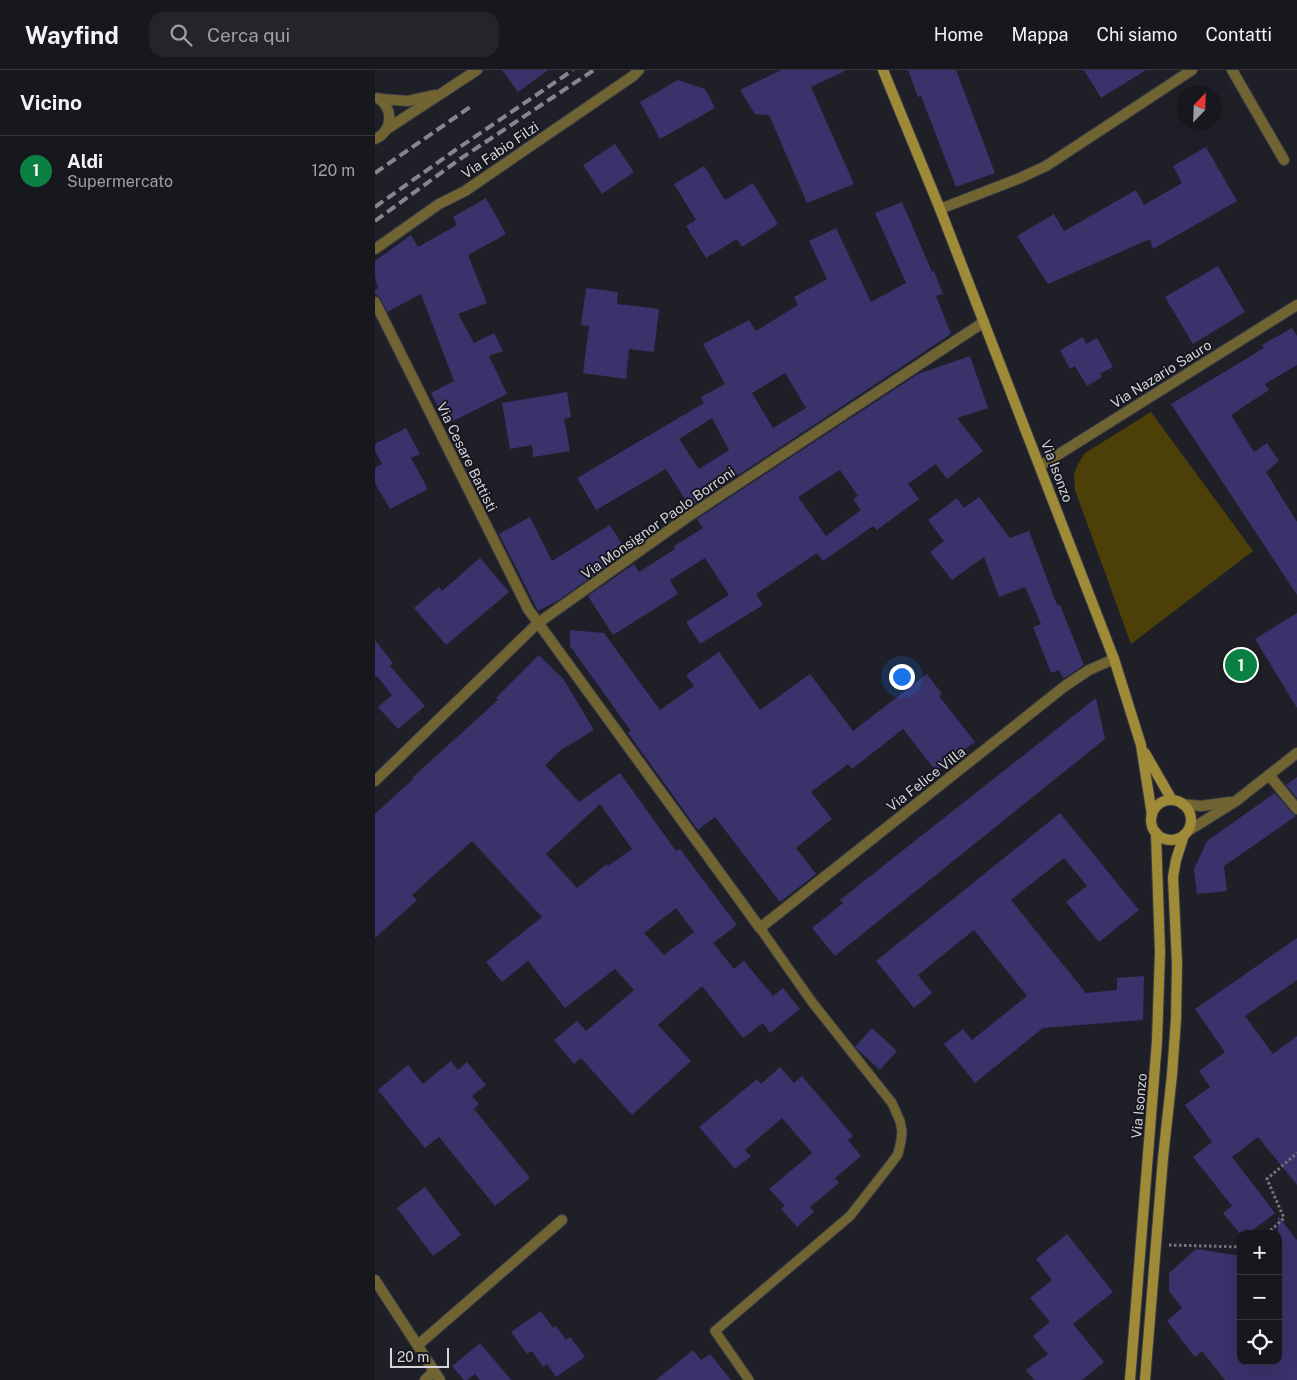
<!DOCTYPE html>
<html lang="it">
<head>
<meta charset="utf-8">
<style>
  :root { --surface:#17171e; --page:#24242b; --text:#f1f3f6; --muted:#9e9fa4; --line:#36363c; --accent:#0b8043 }
  body { margin:0; font-family:"Public Sans",sans-serif; background:var(--page); color:var(--text) }
  .controls { position:absolute; right:15px; bottom:15px; display:grid; overflow:hidden; border-radius:10px; box-shadow:0 5px 20px #0002 }
  .controls button { width:45px; height:45px; display:grid; place-items:center; padding:0; border:0; border-bottom:1px solid var(--line); background:var(--surface); color:var(--text); font:25px sans-serif }
  .compass { position:absolute; left:802px; top:15px; width:45px; height:45px; border-radius:50%; background:var(--surface); box-shadow:0 5px 20px #0002; rotate:23deg }
  .scale { position:absolute; left:15px; bottom:12px; width:59px; box-sizing:border-box; padding-left:5px; border:2px solid #d5d5db; border-top:0; font-size:14px; line-height:18px; white-space:nowrap; color:#d5d5db; -webkit-text-stroke:4px #16161e; paint-order:stroke }
  .you { position:absolute; left:526px; top:606px; width:18px; height:18px; margin:-12px; border:4px solid #fff; border-radius:50%; background:#1a73e8; box-shadow:0 0 0 8px #1a73e833 }
  .badge { display:grid; place-items:center; width:32px; height:32px; border-radius:50%; background:var(--accent); color:#fff; font-size:16px; font-weight:700 }
  .pin { position:absolute; translate:-50% -50%; border:2px solid #fff; box-shadow:0 1px 5px #0006 }
  .list { margin:0; padding:0; list-style:none }
  h2 { display:flex; justify-content:space-between; align-items:center; height:65px; margin:0; padding:0 20px; font-size:21px }
  h2 small { font-size:16px; font-weight:400; color:var(--muted) }
  .list li { display:grid; grid-template-columns:32px 1fr auto; gap:15px; align-items:center; box-sizing:border-box; height:70px; padding:0 20px; border-top:1px solid var(--line) }
  .list b { display:block; font-size:19px; white-space:nowrap }
  .list p { margin:0; font-size:16px; white-space:nowrap; color:var(--muted) }
  .list em { font-size:16px; font-style:normal; color:var(--muted) }
  .icon { flex:none; width:28px; height:28px; fill:none; stroke:currentColor; stroke-width:2; stroke-linecap:round; stroke-linejoin:round }
  .map { position:relative; flex:none; width:922px; height:1310px; overflow:hidden }
  header { display:flex; align-items:center; gap:30px; box-sizing:border-box; height:70px; padding:0 25px; background:var(--surface); border-bottom:1px solid var(--line) }
  header strong { font-size:24px }
  nav { display:flex; gap:28px; margin-inline-start:auto; font-size:18px }
  .search { width:350px; height:45px; background:var(--page); display:flex; align-items:center; gap:12px; box-sizing:border-box; padding:0 18px; border-radius:15px; color:var(--muted); font-size:19px }
  main { display:flex }
  aside { flex:1; background:var(--surface) }
  .map>svg:first-child { display:block }
  .green { fill:#4c4008 }
  .building { fill:#3a326b; fill-rule:evenodd }
  .lines { fill:none; stroke-linecap:round; stroke-linejoin:round }
  .lane-casing { stroke:#3c3c45; stroke-width:11 }
  .street-casing { stroke:#3c3c45; stroke-width:12 }
  .secondary-casing { stroke:#3c3c45; stroke-width:12 }
  .path { stroke:#75757d; stroke-width:3; stroke-dasharray:2.5 2.5; stroke-linecap:butt }
  .lane { stroke:#716433; stroke-width:9 }
  .street { stroke:#716433; stroke-width:10 }
  .secondary { stroke:#9f8b37; stroke-width:10 }
  .rail { stroke:#86868e; stroke-width:4; stroke-dasharray:10 5; stroke-linecap:butt }
  .labels { text-anchor:middle; stroke-width:4; stroke-linejoin:round; paint-order:stroke }
  .street-label { font-size:14px; fill:#d5d5db; stroke:#16161e }
</style>
</head>
<body>
<header>
<strong>Wayfind</strong>
<div class="search"><svg class="icon" aria-label="search" viewBox="0 0 24 24"><circle cx="10" cy="10" r="6"/><path d="M15 15l6 6"/></svg>Cerca qui</div>
<nav><a>Home</a><a>Mappa</a><a>Chi siamo</a><a>Contatti</a></nav>
</header>
<main>
<aside>
<h2>Vicino<small></small></h2>
<ul class="list">
<li><span class="badge">1</span><div><b>Aldi</b><p>Supermercato</p></div><em>120 m</em></li>
</ul>
</aside>
<div class="map">
<svg width="922" height="1310" viewBox="0 0 922 1310">
  <rect width="100%" height="100%" fill="#1f1f28"/>
  <polygon class="green" points="776,342 878,481 756,574 700,420 699,404 703,394 710,383"/>
  <g class="building">
    <polygon points="127,0 173,0 143,22"/>
    <polygon points="406,0 472,0 436,17 479,114 432,133 394,45 380,44 365,20"/>
    <polygon points="533,0 581,0 620,103 581,117 546,26 543,27"/>
    <polygon points="709,0 771,0 726,28"/>
    <polygon points="303,10 330,19 340,38 285,69 265,32"/>
    <polygon points="240,74 259,102 227,124 208,95"/>
    <polygon points="831,77 862,131 778,179 775,169 673,214 642,166 679,144 689,161 761,120 769,135 807,113 798,96"/>
    <polygon points="329,96 350,130 378,113 403,154 367,177 362,169 331,188 311,156 321,150 299,114"/>
    <polygon points="111,128 131,164 93,185 112,233 83,244 99,273 119,263 128,281 114,286 132,324 72,354 56,323 79,311 46,224 12,242 6,229 0,224 0,220 3,218 0,207 0,191 36,165 43,177 82,155 78,147"/>
    <path d="M 527,132 L 557,202 L 559,201 L 568,224 L 561,226 L 576,264 L 315,437 L 291,399 L 221,440 L 202,408 L 329,333 L 326,327 L 350,314 L 328,274 L 374,250 L 381,261 L 423,235 L 419,227 L 452,209 L 434,171 L 461,158 L 496,232 L 531,213 L 500,143 ZM 410,303 L 431,338 L 398,358 L 377,323 ZM 337,348 L 354,380 L 324,399 L 304,369 Z"/>
    <polygon points="843,196 870,242 818,274 790,227"/>
    <polygon points="211,218 243,222 242,234 284,239 279,282 254,279 251,309 208,303 214,256 206,255"/>
    <polygon points="917,258 922,266 922,295 890,314 894,320 856,345 879,382 892,373 904,391 891,402 922,452 922,525 796,334 889,278 887,275"/>
    <polygon points="708,267 711,274 722,268 738,297 725,304 727,307 712,316 700,296 695,299 685,280"/>
    <path d="M 595,286 L 613,338 L 582,348 L 608,381 L 572,409 L 561,394 L 533,414 L 544,429 L 502,460 L 498,456 L 448,491 L 442,483 L 381,524 L 388,535 L 325,574 L 311,552 L 354,525 L 330,488 L 295,510 L 303,524 L 238,565 L 213,526 L 259,494 L 264,502 L 300,479 L 299,476 L 328,458 L 322,449 L 543,304 ZM 465,400 L 483,426 L 478,429 L 486,440 L 451,466 L 423,427 Z"/>
    <polygon points="192,322 196,347 189,349 195,381 158,387 157,375 135,379 127,333"/>
    <polygon points="31,358 45,384 36,388 53,419 15,439 0,413 0,398 7,394 0,381 0,374"/>
    <polygon points="604,427 635,468 654,461 682,535 685,535 709,595 691,607 688,608 684,600 676,603 658,557 666,554 650,517 624,527 609,487 577,510 555,482 569,471 553,450 582,428 589,438"/>
    <polygon points="155,447 177,491 235,455 252,482 182,531 163,541 124,464"/>
    <polygon points="105,488 134,522 71,575 39,538 64,517 67,521"/>
    <polygon points="922,543 922,638 880,569"/>
    <polygon points="195,560 229,563 285,640 319,616 311,605 344,582 385,640 435,604 478,661 552,604 567,624 564,626 600,672 561,701 528,659 477,699 473,694 436,722 457,749 421,778 441,804 405,832 340,747 323,760 253,663 256,661 195,576"/>
    <polygon points="0,570 18,593 15,596 50,636 23,659 3,637 17,625 2,606 0,607"/>
    <path d="M 164,585 L 189,610 L 219,660 L 186,680 L 170,695 L 204,732 L 245,703 L 301,781 L 305,779 L 362,855 L 338,873 L 359,899 L 369,891 L 398,926 L 408,918 L 425,939 L 395,963 L 388,953 L 368,968 L 327,916 L 283,955 L 316,991 L 257,1045 L 206,988 L 199,994 L 179,970 L 202,951 L 211,961 L 259,920 L 240,899 L 190,938 L 153,891 L 127,912 L 111,892 L 167,847 L 97,771 L 37,825 L 42,830 L 0,868 L 0,744 L 38,709 L 37,708 L 123,630 L 121,628 ZM 225,734 L 257,779 L 233,796 L 232,794 L 202,818 L 171,784 ZM 301,838 L 319,862 L 289,885 L 269,863 Z"/>
    <polygon points="721,628 730,669 460,886 437,858 468,833 465,830"/>
    <polygon points="922,707 922,728 911,715"/>
    <polygon points="900,723 917,743 921,746 849,796 852,821 822,824 819,799 832,771"/>
    <polygon points="685,743 764,840 724,872 691,832 712,816 689,788 636,830 711,923 742,920 742,908 769,906 768,950 668,958 600,1013 569,974 588,959 597,970 652,926 599,860 543,905 557,923 539,938 501,891"/>
    <polygon points="922,868 922,910 870,946 898,984 922,966 922,1115 883,1067 857,1087 900,1143 873,1164 866,1165 848,1143 857,1136 818,1087 837,1072 810,1035 835,1017 824,1001 850,982 820,939"/>
    <polygon points="497,958 522,981 505,1000 480,977"/>
    <polygon points="76,991 83,1000 92,992 111,1015 97,1026 104,1034 99,1039 155,1108 120,1136 64,1067 50,1078 3,1020 33,995 48,1014"/>
    <polygon points="405,997 419,1013 427,1006 478,1066 473,1070 486,1086 460,1108 464,1113 435,1137 439,1142 422,1157 406,1139 410,1136 394,1119 437,1083 407,1048 370,1080 376,1086 360,1099 324,1057 382,1009 386,1014"/>
    <polygon points="50,1117 86,1165 58,1186 22,1138"/>
    <polygon points="903,1146 922,1170 922,1310 850,1310 827,1281 820,1287 792,1251 807,1238 794,1221 794,1203 821,1179 866,1186 866,1291 903,1291"/>
    <polygon points="692,1164 738,1222 698,1254 729,1292 707,1310 659,1310 651,1300 673,1284 658,1266 675,1252 655,1228 677,1210 661,1189"/>
    <polygon points="166,1241 178,1258 181,1256 191,1270 195,1267 210,1287 181,1307 172,1294 168,1297 157,1281 152,1284 136,1262"/>
    <polygon points="105,1273 127,1299 136,1310 105,1310 100,1304 92,1310 89,1310 77,1296"/>
    <polygon points="318,1280 326,1290 335,1284 356,1310 281,1310"/>
  </g>
  <g class="lines">
    <g class="lane-casing">
      <polyline id="lane" points="374,1310 340,1261 475,1146 515,1095 523,1084 526,1071 527,1061 525,1051 517,1033 437,932 385,858"/>
    </g>
    <g class="street-casing">
      <g id="street">
        <polyline points="857,0 909,90"/>
        <polyline points="6,29 33,31 60,25"/>
        <polyline points="12,59 102,0"/>
        <path d="M 0,69 C 18,61 19,38 3,28"/>
        <polyline points="565,139 645,108 671,96 817,0"/>
        <polyline points="0,179 64,134 90,121 258,6 264,0"/>
        <polyline points="0,232 153,539 385,858 690,616 714,600 739,589"/>
        <polyline points="665,396 922,235"/>
        <polyline points="894,705 922,739"/>
        <polyline points="0,711 163,553 314,446 609,252"/>
        <polyline points="807,734 826,736 855,732"/>
        <polyline points="813,761 861,731 922,683"/>
        <polyline points="0,1210 65,1310"/>
        <polyline points="43,1275 187,1150"/>
        <polyline points="50,1310 59,1301"/>
      </g>
    </g>
    <g class="secondary-casing">
      <g id="secondary">
        <polyline points="508,0 565,139 739,589 766,675 777,745"/>
        <polyline points="770,683 797,730"/>
        <circle cx="796" cy="750" r="20"/>
        <polyline points="755,1310 782,971 785,882 781,763"/>
        <polyline points="770,1310 788,1088 797,1005 801,949 802,894 798,807 801,790 809,765"/>
      </g>
    </g>
    <g class="path">
      <polyline points="892,1164 909,1148 892,1109 922,1083"/>
      <polyline points="794,1175 866,1177"/>
    </g>
    <use href="#lane" class="lane"/>
    <use href="#street" class="street"/>
    <use href="#secondary" class="secondary"/>
    <g class="rail">
      <polyline points="0,103 98,35"/>
      <polyline points="0,137 79,81 198,0"/>
      <polyline points="0,151 85,89 219,0"/>
    </g>
  </g>
  <g class="labels">
    <g class="street-label">
      <text transform="translate(125 80) rotate(-34)" y="5">Via Fabio Filzi</text>
      <text transform="translate(786 304) rotate(-32)" y="5">Via Nazario Sauro</text>
      <text transform="translate(92 387) rotate(64)" y="5">Via Cesare Battisti</text>
      <text transform="translate(682 401) rotate(69)" y="5">Via Isonzo</text>
      <text transform="translate(283 453) rotate(-35)" y="5">Via Monsignor Paolo Borroni</text>
      <text transform="translate(551 709) rotate(-38)" y="5">Via Felice Villa</text>
      <text transform="translate(764 1036) rotate(-85)" y="5">Via Isonzo</text>
    </g>
  </g>
</svg>
<div class="controls">
<button>+</button>
<button>−</button>
<button><svg class="icon" aria-label="locate" viewBox="0 0 24 24"><circle cx="12" cy="12" r="6"/><path d="M12 2v4M12 18v4M2 12h4M18 12h4"/></svg></button>
</div>
<svg class="compass" viewBox="-18 -18 36 36"><path d="M0-13l5 13h-10z" fill="#e53935"/><path d="M0 13l5-13h-10z" fill="#9e9fa4"/></svg>
<div class="scale">20 m</div>
<div class="you"></div>
<div class="pin badge" style="left:866px;top:595px">1</div>
</div>
</main>
</body>
</html>
